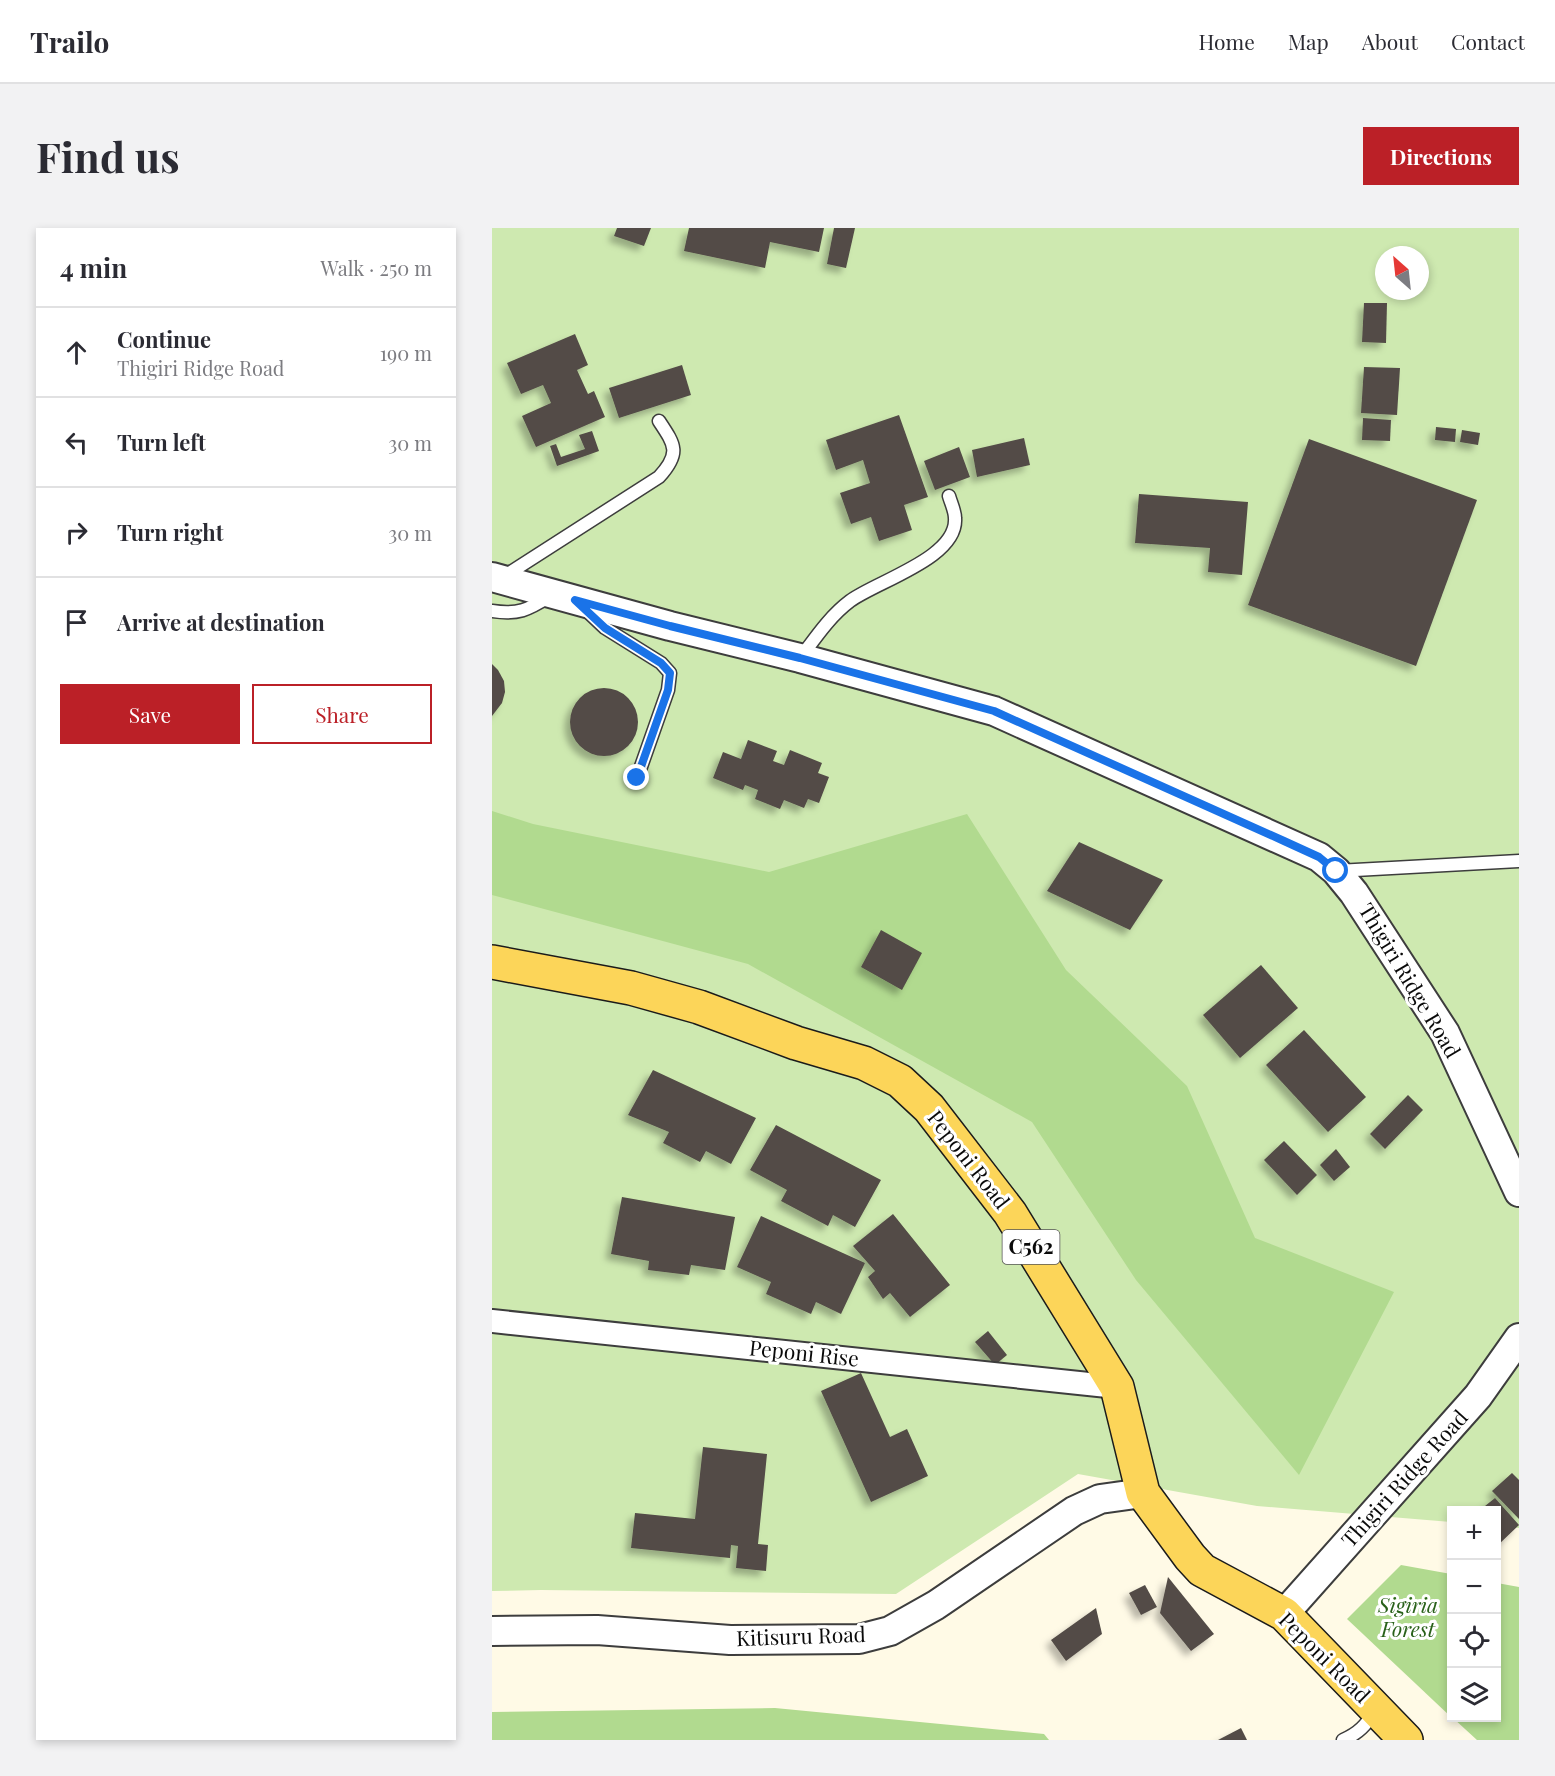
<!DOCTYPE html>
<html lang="en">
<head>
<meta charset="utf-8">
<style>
  :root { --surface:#fff; --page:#f2f2f3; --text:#2b2b33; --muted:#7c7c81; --line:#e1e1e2; --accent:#bb2027 }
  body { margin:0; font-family:"Playfair Display",serif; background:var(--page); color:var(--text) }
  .controls { position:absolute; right:18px; bottom:18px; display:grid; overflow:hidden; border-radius:0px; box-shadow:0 3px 9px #0003 }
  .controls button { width:54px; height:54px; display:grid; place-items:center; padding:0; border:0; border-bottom:2px solid var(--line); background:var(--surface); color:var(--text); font:30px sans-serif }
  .compass { position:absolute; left:883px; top:18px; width:54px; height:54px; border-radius:50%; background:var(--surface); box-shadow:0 3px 9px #0003; rotate:333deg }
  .stop { position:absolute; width:18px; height:18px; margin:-14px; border:4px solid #1a73e8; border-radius:50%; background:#fff }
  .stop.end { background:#1a73e8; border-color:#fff; box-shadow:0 2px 6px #0008 }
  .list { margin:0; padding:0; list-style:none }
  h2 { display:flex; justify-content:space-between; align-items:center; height:78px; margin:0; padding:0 24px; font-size:26px }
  h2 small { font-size:20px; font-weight:400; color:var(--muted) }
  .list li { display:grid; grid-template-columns:39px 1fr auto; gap:18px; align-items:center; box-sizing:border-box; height:90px; padding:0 24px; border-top:2px solid var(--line) }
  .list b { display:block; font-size:22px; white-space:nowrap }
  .list p { margin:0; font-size:20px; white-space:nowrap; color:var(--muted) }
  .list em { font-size:20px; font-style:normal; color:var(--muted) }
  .actions { display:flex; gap:12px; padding:18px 24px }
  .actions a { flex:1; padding:14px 0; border:2px solid var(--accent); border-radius:0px; text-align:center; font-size:21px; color:var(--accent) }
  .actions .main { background:var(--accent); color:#fff }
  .icon { flex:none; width:33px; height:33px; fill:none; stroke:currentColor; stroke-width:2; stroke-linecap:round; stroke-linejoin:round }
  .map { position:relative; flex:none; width:1027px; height:1512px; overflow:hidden; border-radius:0px }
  header { display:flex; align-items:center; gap:36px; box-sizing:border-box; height:84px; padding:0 30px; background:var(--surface); border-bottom:2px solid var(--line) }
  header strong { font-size:28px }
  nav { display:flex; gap:33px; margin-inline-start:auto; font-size:21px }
  .intro { display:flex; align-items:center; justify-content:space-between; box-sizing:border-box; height:144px; padding:0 36px }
  h1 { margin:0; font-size:42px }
  .button { padding:15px 27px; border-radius:0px; background:var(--accent); color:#fff; font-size:21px; font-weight:700 }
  main { display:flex; gap:36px; padding:0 36px }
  aside { flex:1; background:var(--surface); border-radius:0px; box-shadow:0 3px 9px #0003 }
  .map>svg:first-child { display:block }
  .green { fill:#cee9b0; fill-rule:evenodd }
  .forest { fill:#b1da8f }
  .building { fill:#524b46; filter:url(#shadow) }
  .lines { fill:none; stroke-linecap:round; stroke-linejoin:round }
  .service-casing { stroke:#3d3d3d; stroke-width:15 }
  .minor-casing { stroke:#3d3d3d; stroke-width:26 }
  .tertiary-casing { stroke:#3d3d3d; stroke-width:32 }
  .primary-casing { stroke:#1b1b1b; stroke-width:36 }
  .service { stroke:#fff; stroke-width:12 }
  .minor { stroke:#fff; stroke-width:22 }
  .tertiary { stroke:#fff; stroke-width:28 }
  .primary { stroke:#fcd559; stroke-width:33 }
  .route { stroke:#1a73e8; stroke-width:8 }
  .labels { text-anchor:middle; stroke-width:6; stroke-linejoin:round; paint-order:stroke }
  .shield { fill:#fff; stroke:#545454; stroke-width:1.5 }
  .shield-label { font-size:20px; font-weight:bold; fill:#0a0a0a }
  .street-label { font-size:21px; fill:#0a0a0a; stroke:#fff }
  .park-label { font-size:21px; font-style:italic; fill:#29611a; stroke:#fff }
</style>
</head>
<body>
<header>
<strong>Trailo</strong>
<nav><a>Home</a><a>Map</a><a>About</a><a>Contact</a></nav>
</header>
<div class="intro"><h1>Find us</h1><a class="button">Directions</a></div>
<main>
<aside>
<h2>4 min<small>Walk · 250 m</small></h2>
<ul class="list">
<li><svg class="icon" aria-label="ahead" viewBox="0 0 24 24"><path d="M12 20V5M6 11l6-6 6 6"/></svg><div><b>Continue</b><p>Thigiri Ridge Road</p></div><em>190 m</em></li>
<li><svg class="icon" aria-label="left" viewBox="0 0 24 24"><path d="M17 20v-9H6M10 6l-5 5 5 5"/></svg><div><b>Turn left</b></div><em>30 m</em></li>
<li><svg class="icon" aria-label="right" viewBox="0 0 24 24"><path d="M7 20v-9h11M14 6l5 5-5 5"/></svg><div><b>Turn right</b></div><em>30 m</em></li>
<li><svg class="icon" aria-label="arrive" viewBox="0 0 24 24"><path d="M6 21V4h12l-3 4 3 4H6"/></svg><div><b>Arrive at destination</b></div></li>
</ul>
<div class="actions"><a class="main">Save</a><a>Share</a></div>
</aside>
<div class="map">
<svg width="1027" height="1512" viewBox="0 0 1027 1512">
  <defs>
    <filter id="shadow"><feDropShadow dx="-5.5" dy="5.5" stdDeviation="3" flood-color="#0004"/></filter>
  </defs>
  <rect width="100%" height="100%" fill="#fffae6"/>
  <path class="green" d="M 0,0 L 1027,0 L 1027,1300 L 1005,1298 L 1005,1282 L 960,1282 L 959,1294 L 765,1278 L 586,1246 L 404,1366 L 49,1362 L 0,1363 ZM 892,27 L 928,27 L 928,63 L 892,63 Z"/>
  <g class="forest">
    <polygon points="0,583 41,596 277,644 475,586 574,742 695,858 763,1010 902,1064 807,1247 644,1052 540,894 256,736 0,667"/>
    <polygon points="909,1337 959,1346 959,1489 855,1391"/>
    <polygon points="1005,1355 1027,1359 1027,1512 985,1512 961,1490 1005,1490"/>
    <polygon points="283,1480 552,1506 557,1512 0,1512 0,1484"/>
  </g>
  <g class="building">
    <polygon points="125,0 159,0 152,18 122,8"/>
    <polygon points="197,0 332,0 327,24 278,14 273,40 192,23"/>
    <polygon points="342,0 363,0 354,40 335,36"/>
    <polygon points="872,75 895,75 894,115 870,114"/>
    <polygon points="83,106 96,137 85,142 96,166 102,163 113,189 44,219 30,188 59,175 51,157 29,166 15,135"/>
    <polygon points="190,137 199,167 127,190 117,160"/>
    <polygon points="872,139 908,140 905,187 869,185"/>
    <polygon points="407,187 436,269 412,277 420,302 387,313 379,289 359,296 348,265 378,255 371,232 344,242 334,212"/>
    <polygon points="871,190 899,192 898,213 870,212"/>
    <polygon points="944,199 964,201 963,214 943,212"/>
    <polygon points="970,202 988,205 986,217 968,214"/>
    <polygon points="100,203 107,223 65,238 58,218 64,216 69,229 93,221 87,207"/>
    <polygon points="532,210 538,237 485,249 480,222"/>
    <polygon points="817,211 985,272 924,438 756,377"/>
    <polygon points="467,219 478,249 443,262 432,233"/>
    <polygon points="647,266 756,274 750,347 716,344 718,320 643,315"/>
    <polygon points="0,436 6,442 12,453 13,464 10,475 0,488"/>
    <circle cx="112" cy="494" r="34"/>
    <polygon points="256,512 285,523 281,533 292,537 298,522 330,535 326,545 337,549 327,575 316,571 312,580 292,572 288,581 263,571 266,562 253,557 251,562 221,550 231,524 249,531"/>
    <polygon points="587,614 671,652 638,702 555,663"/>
    <polygon points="389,702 430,725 410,762 369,739"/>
    <polygon points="769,737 806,780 748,830 711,787"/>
    <polygon points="812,802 874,869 836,904 774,837"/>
    <polygon points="161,842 264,890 239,936 214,923 208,934 171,915 177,904 136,887"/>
    <polygon points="916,867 931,882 893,921 878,906"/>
    <polygon points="284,897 389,952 363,999 341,987 336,998 289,973 295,962 258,942"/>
    <polygon points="792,913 825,947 805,967 772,932"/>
    <polygon points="844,921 858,939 842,953 828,937"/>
    <polygon points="130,969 243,989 233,1042 199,1037 197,1047 156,1042 157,1033 119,1026"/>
    <polygon points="401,986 458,1057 418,1089 398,1065 391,1071 376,1049 383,1043 361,1018"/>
    <polygon points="269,988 373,1035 349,1086 324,1074 319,1086 274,1066 279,1054 245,1039"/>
    <polygon points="496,1103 515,1127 503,1137 483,1114"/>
    <polygon points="369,1145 398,1209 415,1201 436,1248 379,1274 329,1163"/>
    <polygon points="211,1219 275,1226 266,1316 276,1317 274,1343 244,1340 246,1318 239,1317 238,1330 139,1320 143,1285 203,1291"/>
    <polygon points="1020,1245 1027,1252 1027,1291 1000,1263"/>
    <polygon points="1003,1270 1027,1297 1005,1318 1005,1282 988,1282"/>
    <polygon points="676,1349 722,1406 699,1423 668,1385"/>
    <polygon points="653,1357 665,1379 649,1387 637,1365"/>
    <polygon points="604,1380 610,1406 574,1433 559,1412"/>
    <polygon points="749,1500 755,1512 726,1512"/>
  </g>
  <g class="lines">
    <g class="service-casing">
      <g id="service">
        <path d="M 11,349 L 167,249 C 189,225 183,217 167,193"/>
        <path d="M 0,383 C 26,387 36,382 58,368"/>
        <polyline points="95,383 113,400 169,435 178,445 176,462 145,550"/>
        <path d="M 309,429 C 324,409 338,388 358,373 C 385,353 466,330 463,290 C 463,283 459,275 457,268"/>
        <polyline points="845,643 1027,633"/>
        <path d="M 851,1512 C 867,1505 874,1497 883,1483"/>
      </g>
    </g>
    <g class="minor-casing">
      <polyline id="minor" points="0,1093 625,1159"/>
    </g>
    <g class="tertiary-casing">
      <g id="tertiary">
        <polyline points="0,349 178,398 308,430 502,483 827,629 844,643 862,665 953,805 1027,964"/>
        <polyline points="792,1386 986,1168 1027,1110"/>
        <polyline points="0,1403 105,1402 238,1412 367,1411 398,1403 444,1377 582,1283 608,1271 651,1265"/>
      </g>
    </g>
    <g class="primary-casing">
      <polyline id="primary" points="0,734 139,760 207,779 304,815 372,835 408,853 437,880 518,985 625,1159 651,1265 698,1329 710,1342 792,1386 914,1512"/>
    </g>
    <use href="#service" class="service"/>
    <use href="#minor" class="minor"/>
    <use href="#tertiary" class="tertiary"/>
    <use href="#primary" class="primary"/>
  </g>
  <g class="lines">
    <polyline class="route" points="145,550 176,462 178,445 169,435 113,400 83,372 178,398 308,430 502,483 792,613 827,629 844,643"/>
  </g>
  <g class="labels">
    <rect class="shield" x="510.5" y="1002" width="57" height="34" rx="4.5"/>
    <g class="shield-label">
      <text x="539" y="1026">C562</text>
    </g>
    <g class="street-label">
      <text transform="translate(917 753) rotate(59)" y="7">Thigiri Ridge Road</text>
      <text transform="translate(476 932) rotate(52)" y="7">Peponi Road</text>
      <text transform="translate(312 1126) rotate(6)" y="7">Peponi Rise</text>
      <text transform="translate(913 1251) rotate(-48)" y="7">Thigiri Ridge Road</text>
      <text transform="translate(309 1409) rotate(-2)" y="7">Kitisuru Road</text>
      <text transform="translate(832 1430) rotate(45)" y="7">Peponi Road</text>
    </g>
    <g class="park-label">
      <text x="916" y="1385">Sigiria<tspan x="916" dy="24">Forest</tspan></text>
    </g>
  </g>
</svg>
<div class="controls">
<button>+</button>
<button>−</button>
<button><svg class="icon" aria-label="locate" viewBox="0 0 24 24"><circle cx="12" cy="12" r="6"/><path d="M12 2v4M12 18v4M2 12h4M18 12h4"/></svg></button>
<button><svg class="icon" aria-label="layers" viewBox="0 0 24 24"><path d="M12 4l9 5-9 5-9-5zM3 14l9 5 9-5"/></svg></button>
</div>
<svg class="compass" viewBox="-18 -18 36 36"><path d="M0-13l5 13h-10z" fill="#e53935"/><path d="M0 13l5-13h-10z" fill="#7c7c81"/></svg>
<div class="stop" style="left:844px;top:643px"></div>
<div class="stop end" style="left:145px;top:550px"></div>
</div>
</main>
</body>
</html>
